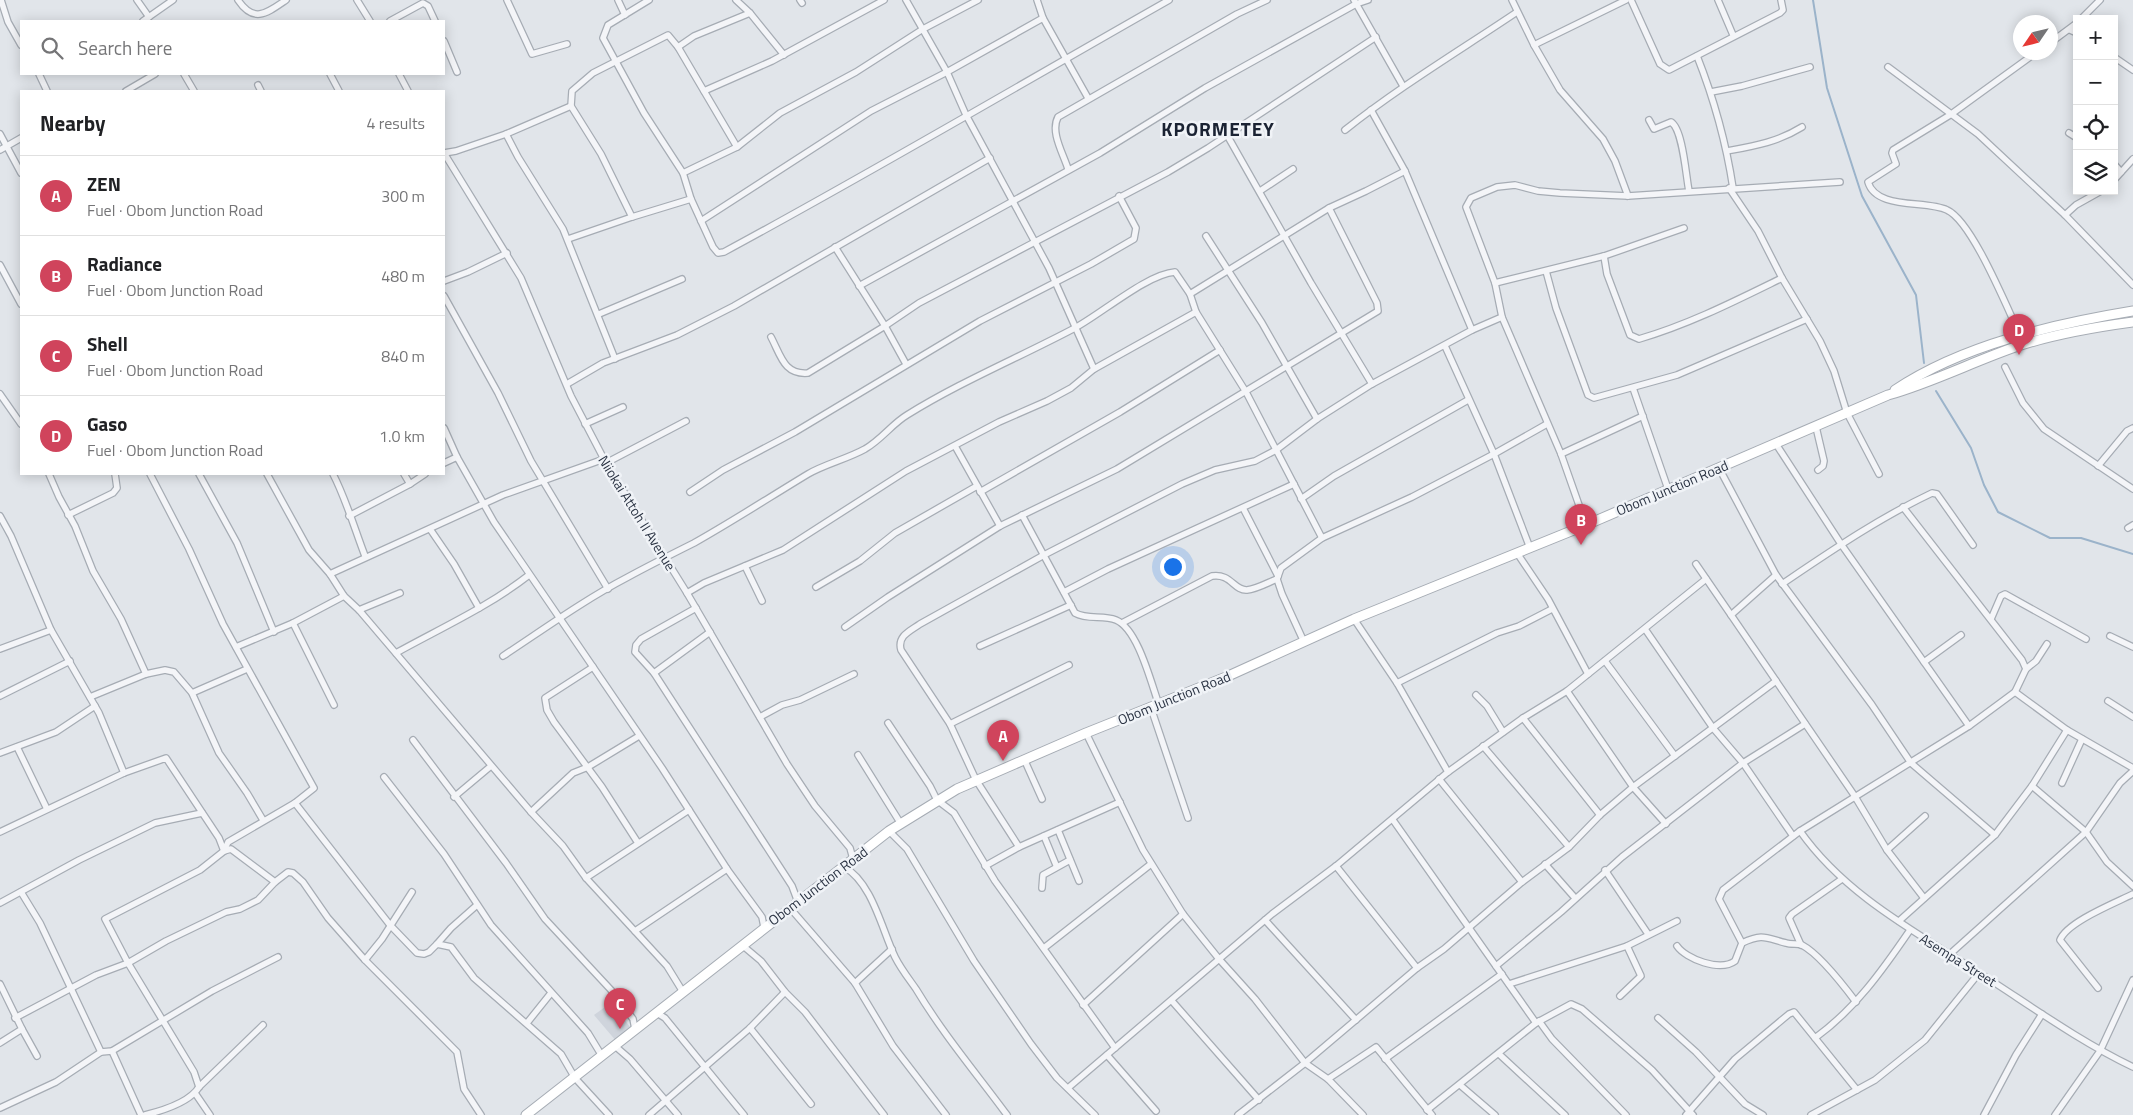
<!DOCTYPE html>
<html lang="en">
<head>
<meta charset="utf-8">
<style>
  :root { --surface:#fff; --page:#f6f6f6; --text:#202124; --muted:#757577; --line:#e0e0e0; --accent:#d0445c }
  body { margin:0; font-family:"Titillium Web",sans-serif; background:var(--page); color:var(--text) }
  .controls { position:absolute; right:15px; top:15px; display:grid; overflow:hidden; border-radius:0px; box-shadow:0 2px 12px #0003 }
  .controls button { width:45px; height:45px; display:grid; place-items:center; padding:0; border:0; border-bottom:1px solid var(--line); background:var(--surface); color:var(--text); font:25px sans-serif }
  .compass { position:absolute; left:2013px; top:15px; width:45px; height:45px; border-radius:50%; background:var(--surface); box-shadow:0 2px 12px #0003; rotate:235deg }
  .you { position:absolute; left:1172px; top:566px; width:18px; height:18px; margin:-12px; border:4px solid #fff; border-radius:50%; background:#1a73e8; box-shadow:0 0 0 8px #1a73e833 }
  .badge { display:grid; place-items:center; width:32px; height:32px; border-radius:50%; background:var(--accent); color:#fff; font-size:16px; font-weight:700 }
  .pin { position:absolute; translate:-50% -41px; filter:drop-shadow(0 1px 2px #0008) }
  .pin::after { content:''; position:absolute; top:26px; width:18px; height:15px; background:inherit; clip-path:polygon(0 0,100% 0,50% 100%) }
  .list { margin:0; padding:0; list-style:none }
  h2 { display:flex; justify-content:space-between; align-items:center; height:65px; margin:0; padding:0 20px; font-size:21px }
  h2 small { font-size:16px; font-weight:400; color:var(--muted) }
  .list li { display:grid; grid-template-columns:32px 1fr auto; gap:15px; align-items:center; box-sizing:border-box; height:80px; padding:0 20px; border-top:1px solid var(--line) }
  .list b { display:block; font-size:19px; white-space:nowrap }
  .list p { margin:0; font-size:16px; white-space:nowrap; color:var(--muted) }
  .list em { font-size:16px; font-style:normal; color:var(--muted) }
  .icon { flex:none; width:28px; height:28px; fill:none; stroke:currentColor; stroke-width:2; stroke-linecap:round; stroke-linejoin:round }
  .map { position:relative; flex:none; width:2133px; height:1115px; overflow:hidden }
  .search { position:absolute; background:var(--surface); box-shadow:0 2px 12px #0003; left:20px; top:20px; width:425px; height:55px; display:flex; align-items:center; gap:12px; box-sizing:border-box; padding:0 18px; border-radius:0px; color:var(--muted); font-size:19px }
  .panel { position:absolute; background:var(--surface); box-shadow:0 2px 12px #0003; left:20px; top:90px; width:425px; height:385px; border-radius:0px }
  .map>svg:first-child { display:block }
  .built { fill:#cfd4dc }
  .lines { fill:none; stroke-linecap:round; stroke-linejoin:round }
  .stream { stroke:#9bb3ca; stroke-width:2 }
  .street-casing { stroke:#a6acb4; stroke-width:8 }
  .secondary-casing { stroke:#a6acb4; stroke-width:11 }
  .street { stroke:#f4f5f8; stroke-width:5.5 }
  .secondary { stroke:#fff; stroke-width:9 }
  .labels { text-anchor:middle; stroke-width:5; stroke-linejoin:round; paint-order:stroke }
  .street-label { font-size:14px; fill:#293242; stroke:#f0f3f7 }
  .district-label { font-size:19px; font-weight:bold; letter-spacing:1px; fill:#1b2333; stroke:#f0f3f7 }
</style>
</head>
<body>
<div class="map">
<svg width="2133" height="1115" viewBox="0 0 2133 1115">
  <rect width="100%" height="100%" fill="#e1e5ea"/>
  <polygon class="built" points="612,1002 632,1030 617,1042 594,1015"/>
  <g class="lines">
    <g class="stream">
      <polyline points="1813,0 1827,88 1862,196 1916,295 1924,363"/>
      <polyline points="1936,391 1971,448 1984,485 1998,512 2050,538 2081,538 2133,554"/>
    </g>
    <g class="street-casing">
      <g id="street">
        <polyline points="1,0 8,22 21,45"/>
        <polyline points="137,0 149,17"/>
        <path d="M 238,0 C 254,24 267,13 286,0"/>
        <polyline points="357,0 370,21"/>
        <polyline points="507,0 532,54 567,44"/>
        <polyline points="618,0 625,15"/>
        <path d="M 649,0 L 608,25 L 603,38 L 644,113 L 683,173 L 691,199 L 713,247 L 718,253 L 724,252 C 874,171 1021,84 1169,0"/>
        <polyline points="736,0 750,13 784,55"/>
        <polyline points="800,0 802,3"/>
        <polyline points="906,0 947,72 966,115 1049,268 1094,369"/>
        <polyline points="1037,0 1043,18 1088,98"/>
        <polyline points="1354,0 1403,86"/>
        <polyline points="1512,0 1534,45 1560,90 1603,139 1615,161 1628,196"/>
        <polyline points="1631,0 1660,64 1669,70 1780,13 1783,10 1781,0"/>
        <polyline points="1718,0 1733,35"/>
        <polyline points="2081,19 2100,0"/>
        <polyline points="143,21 173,0"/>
        <polyline points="390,21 423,3 428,6 435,21"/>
        <polyline points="2070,30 2077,33"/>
        <polyline points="444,41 457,72"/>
        <polyline points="2050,43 2077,23"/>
        <polyline points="1534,45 1626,0"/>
        <polyline points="678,47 694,36 750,13"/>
        <path d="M 1697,56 C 1714,99 1726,142 1733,188"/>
        <polyline points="2114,57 2133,70"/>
        <polyline points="1888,67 1978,134 2065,215 2133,285"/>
        <polyline points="39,74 47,91"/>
        <polyline points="184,74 194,91"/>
        <polyline points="330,74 339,91"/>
        <polyline points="399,74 408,91"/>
        <polyline points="258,85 261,91"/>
        <polyline points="126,91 155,74"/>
        <polyline points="704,91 772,61 884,0"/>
        <polyline points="1711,92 1742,86 1810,67"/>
        <polyline points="1371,110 1405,171 1472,330"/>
        <path d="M 1649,120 L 1654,129 L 1671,122 C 1683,129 1686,177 1689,191"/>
        <path d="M 1345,130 C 1399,87 1459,51 1517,12"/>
        <polyline points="2069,133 2077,138"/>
        <polyline points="0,134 21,173"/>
        <polyline points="506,134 518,157 563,229 615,359"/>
        <polyline points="1227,135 1311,283 1372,384"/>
        <polyline points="0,150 21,138"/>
        <path d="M 1727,151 C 1754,146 1778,142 1802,127"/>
        <polyline points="444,153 521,278 571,396 606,463 687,593 787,764 815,806 850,848 853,859"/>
        <polyline points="444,153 456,151 506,134 571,106"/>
        <polyline points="2114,164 2121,172"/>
        <path d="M 1068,169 C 1063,153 1050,132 1058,117 L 1237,14 L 1267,0"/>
        <polyline points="683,173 737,147 780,113 856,72 923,29 978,0"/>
        <polyline points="2114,180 2133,159"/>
        <polyline points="1729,188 1758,231 1782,278 1820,341 1834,371 1847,413 1879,474"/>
        <polyline points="1260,191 1293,169"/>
        <polyline points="691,199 632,217 601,154 571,106 572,91 593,73 668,35 678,47 737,147"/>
        <polyline points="2065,215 2076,205 2101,191"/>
        <polyline points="701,221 871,111 947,72 1043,18"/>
        <polyline points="1206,236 1262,323 1317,419"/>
        <polyline points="568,239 632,217"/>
        <polyline points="835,247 885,326 906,364"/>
        <path d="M 1604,256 L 1607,274 L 1630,335 L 1639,339 C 1690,324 1735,301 1782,278"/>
        <polyline points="0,265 21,304"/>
        <polyline points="1546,271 1556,308 1588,395 1594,398 1677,375 1807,319"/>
        <polyline points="444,281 468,272 507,253"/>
        <polyline points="1495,283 1604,256 1684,228"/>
        <polyline points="859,286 1100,153 1205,88 1356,4 1368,0"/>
        <polyline points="1190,294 1329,208 1366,191 1405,171"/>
        <polyline points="444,296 498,393 531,461 608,589"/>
        <polyline points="599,314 682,279"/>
        <path d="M 2020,335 C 2007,308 1972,221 1947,210 C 1926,200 1876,210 1868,182 L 1896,164 L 1892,153 L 1893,150 L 1950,115 L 2037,52"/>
        <path d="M 771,337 C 781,356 784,375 808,373 L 885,326 L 919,303 L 1168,172 L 1208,148 L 1376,37"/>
        <polyline points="1445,346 1494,454 1530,548"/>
        <polyline points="2005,367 2023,403 2044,429 2133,489"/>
        <polyline points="567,384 603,363 677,335 734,306 990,158"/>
        <polyline points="1633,388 1668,489"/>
        <polyline points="0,394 21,424"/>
        <polyline points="585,424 623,407"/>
        <polyline points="1816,427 1824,461 1823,466 1818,470"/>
        <polyline points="444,428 457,457"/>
        <polyline points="1776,444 1841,544 1969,726"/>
        <polyline points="955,446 1000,526"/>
        <polyline points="1561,454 1643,416"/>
        <polyline points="444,463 457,457 494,522 662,768 727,869 762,917 764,927"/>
        <polyline points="606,463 686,421"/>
        <polyline points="2098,466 2127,431 2133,428"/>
        <polyline points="1719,468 1776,575 1872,705 1911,763 1995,835"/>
        <polyline points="49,474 59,497 75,526 93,571 121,619 146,674"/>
        <polyline points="150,474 189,549 223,624 314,788 295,803 228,842 224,851"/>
        <polyline points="199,474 237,543 274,632"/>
        <polyline points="267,474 309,550 330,574 344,596 359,610 531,812 563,846 586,878 667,966 683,992"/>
        <path d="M 333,474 C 346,499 355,530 365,556"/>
        <polyline points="404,474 410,484 425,474"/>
        <polyline points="690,492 723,470 795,432 980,321 1091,264 1134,239 1136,228 1119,196"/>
        <polyline points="980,492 1120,412 1220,350"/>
        <polyline points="1301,499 1334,476 1468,400"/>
        <polyline points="1243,508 1278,576"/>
        <polyline points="68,515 113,493 117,488 115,474"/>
        <path d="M 1022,515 L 1075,613 C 1087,620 1103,615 1116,620 C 1138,629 1151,683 1159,705"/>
        <polyline points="0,516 11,536 51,630 99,713 124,773"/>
        <polyline points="349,516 410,484"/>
        <polyline points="1586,525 1561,454 1502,317 1495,283 1466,207 1471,198 1497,187 1515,185 1538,191 1560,193 1628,196 1840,182"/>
        <polyline points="2128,528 2133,525"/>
        <polyline points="430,529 454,564 479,608"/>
        <polyline points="1517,553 1548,599 1588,674"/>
        <polyline points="1696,564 1731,615"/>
        <polyline points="745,566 762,601"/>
        <polyline points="330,574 503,495 604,459"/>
        <polyline points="1776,575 1731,615 1854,795 1887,850 1924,898"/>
        <path d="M 1782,584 C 1831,551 1879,518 1932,493 L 1937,494 L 1973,545"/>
        <polyline points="816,587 860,561 895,533 977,486"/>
        <polyline points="1064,592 1108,569 1294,484"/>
        <polyline points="687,593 704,583 783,550 906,471 999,422 1047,401 1071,388 1094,369 1196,312"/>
        <polyline points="696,608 641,639 636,645 635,652 654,673 792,886 798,902"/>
        <polyline points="359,610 400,593"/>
        <polyline points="1354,619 1397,683 1448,772"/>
        <polyline points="1991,619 2001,596 2005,594 2086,639"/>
        <polyline points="293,623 334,705"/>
        <path d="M 1122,623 L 1212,576 C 1231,573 1234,591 1247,590 C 1257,589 1269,582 1277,579"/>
        <polyline points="845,627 888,597 1000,526 1117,469 1378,311 1377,303 1329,208"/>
        <polyline points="1645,629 1713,728 1743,763 1793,836"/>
        <polyline points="2110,636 2133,647"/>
        <polyline points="1304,642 1282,594 1277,579 1281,568 1322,538 1412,497 1494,454 1547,424"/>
        <polyline points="980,646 1071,605"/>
        <polyline points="236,647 293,623 344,596"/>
        <polyline points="0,649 51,630"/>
        <path d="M 396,653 C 441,628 488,607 529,575"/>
        <path d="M 503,656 C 544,629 584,600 628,577 C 650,565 672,554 694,543 C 733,521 770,497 808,474 C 825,464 847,459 865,449 C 882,439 892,424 907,415 C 960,382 1018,358 1073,329 C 1100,315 1147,274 1175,272 L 1190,294 L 1196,312 L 1246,392 L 1322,538"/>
        <polyline points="1605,661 1675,756"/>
        <polyline points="1924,662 1961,635"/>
        <polyline points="593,667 545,698 547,710 554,722 602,787 638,843"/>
        <polyline points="2026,669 2036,661 2047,644"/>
        <polyline points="654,673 710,632"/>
        <polyline points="1397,683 1497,633 1519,626 1552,609"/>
        <polyline points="1567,691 1633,787 1666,824"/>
        <polyline points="2015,692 2067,730 2133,768"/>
        <polyline points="192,693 247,669"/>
        <polyline points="1476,695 1487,706 1503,732"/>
        <polyline points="0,696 70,661"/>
        <polyline points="90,697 146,674 165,670 174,672 192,693 219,753 247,793 263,820"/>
        <polyline points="2108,701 2133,717"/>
        <polyline points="1151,708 1188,818"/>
        <polyline points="760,717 782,705 800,700 854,674"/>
        <polyline points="1523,718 1600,815"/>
        <polyline points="888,723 930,786 937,800 954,813 995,881 1115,1048"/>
        <polyline points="950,724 1069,665"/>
        <polyline points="1086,733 1143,850 1183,914 1219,959 1255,999 1305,1063 1328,1079 1363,1115"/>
        <polyline points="413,740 506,863 545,919 611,990 633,1019 635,1029"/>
        <polyline points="1483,746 1569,847"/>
        <polyline points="17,747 47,809"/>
        <polyline points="0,753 56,732 95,706"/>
        <polyline points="858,755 901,824"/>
        <polyline points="1024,759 1042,799"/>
        <polyline points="384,777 444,854 491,925 588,1033 602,1056"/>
        <polyline points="1439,779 1522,882"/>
        <polyline points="2062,783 2082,739"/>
        <polyline points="2032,786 2086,832 2107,862 2133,886"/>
        <polyline points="454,797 491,766"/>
        <polyline points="295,803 390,925 417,953 424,954 429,952 437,944 451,947 474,978 561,1054 575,1078 609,1115"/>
        <polyline points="531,812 573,773 588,767 639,736"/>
        <polyline points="1393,820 1536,1023"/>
        <polyline points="1058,830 1079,881"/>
        <polyline points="889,831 907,849 974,961 1031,1044 1057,1078 1095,1115"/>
        <path d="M 1800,831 C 1845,895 1916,932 1981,974 C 2031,1006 2079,1041 2133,1067"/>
        <polyline points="0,832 124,773 166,758 219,838 224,851"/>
        <polyline points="1044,836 1056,865"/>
        <path d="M 1019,847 L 976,780 L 950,724 L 901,650 C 897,636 910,631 920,624 L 1044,555 L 1182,484 L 1215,470 L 1255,461 L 1276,450 L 1317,419 L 1372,384 L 1472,330 L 1502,317"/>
        <polyline points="1887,850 1925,816"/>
        <polyline points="1545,864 1575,898"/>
        <polyline points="985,866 1019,847 1120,802"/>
        <polyline points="1336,866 1417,968"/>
        <path d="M 844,867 C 872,882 882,930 895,957 C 901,969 909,979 916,989 C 943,1034 976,1073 1007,1115"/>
        <polyline points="1605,870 1648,934"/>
        <polyline points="586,878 689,810"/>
        <polyline points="1042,888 1043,875 1070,860"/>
        <polyline points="21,892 40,923 101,1052"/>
        <polyline points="0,903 79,860 155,823 202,813"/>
        <polyline points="790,908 855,983 893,1046 946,1115"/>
        <polyline points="1265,920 1356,1020"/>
        <polyline points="1899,921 1995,835 2032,786 2067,730"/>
        <polyline points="635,931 727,869"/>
        <path d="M 1742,943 C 1763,933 1766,938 1786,943 C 1791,945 1798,943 1802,945 C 1819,954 1844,986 1856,1002"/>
        <polyline points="437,944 451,928 477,905"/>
        <polyline points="742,945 761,961 785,992 805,1012 884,1115"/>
        <polyline points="1801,945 1789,918 1792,914 1842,879"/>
        <path d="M 1677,946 C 1686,959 1720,972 1735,961 L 1742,943 L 1719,899 L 1723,890 L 1800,831 L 1969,726 L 2015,692 L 2026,669 L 2022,660 L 1903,507"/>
        <polyline points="1044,948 1151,864"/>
        <polyline points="1950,954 2086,832 2120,783 2133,771"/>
        <polyline points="365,960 382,939 412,892"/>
        <polyline points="1496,966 1561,912 1622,857 1743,763 1805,724"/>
        <polyline points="855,983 892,949"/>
        <polyline points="0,984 22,1029 0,1043"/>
        <polyline points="1509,984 1627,946 1677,921"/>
        <path d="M 2098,988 L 2060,940 C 2067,922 2115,903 2133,894"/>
        <polyline points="1620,996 1641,976 1627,946"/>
        <polyline points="1172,1001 1259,1100"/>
        <polyline points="1083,1005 1183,914"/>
        <polyline points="657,1013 665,1018 744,1115"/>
        <polyline points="15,1018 96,975 128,963 166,941 226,912 240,909 258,900 275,882"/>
        <polyline points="1658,1018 1696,1052 1745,1104 1763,1115"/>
        <polyline points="1539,1021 1552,1039 1626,1115"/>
        <polyline points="527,1023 551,993"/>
        <polyline points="750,1028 811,1104"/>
        <polyline points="22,1029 37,1056"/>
        <polyline points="1815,1038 1857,1090"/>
        <polyline points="615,1046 630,1059 678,1115"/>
        <polyline points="112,1051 141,1115"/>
        <polyline points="1499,1054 1565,1115"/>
        <polyline points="1107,1055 1156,1111"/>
        <polyline points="1385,1059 1502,974"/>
        <polyline points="1328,1079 1376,1047 1432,1115"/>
        <polyline points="1460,1085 1495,1115"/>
        <polyline points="199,1087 194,1072 128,963 105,919 200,870 224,851 231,849 275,882 288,872 293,873 303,882 328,918 365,960 457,1052 464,1089 481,1115"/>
        <polyline points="1068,1088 1272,914 1336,866 1448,772 1523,718 1567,691 1706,579"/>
        <polyline points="195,1093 210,1115"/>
        <polyline points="0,1108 56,1082 101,1052 112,1051 212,991 278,957"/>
        <polyline points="1427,1110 1536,1023 1571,1004 1582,1009 1652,1070 1693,1115"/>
        <path d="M 145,1115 C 161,1111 190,1102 199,1087 L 263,1025"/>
        <polyline points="649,1115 750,1028 785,992"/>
        <polyline points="1238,1115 1305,1063 1417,968 1444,949 1522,882 1569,847 1600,815 1633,787 1776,681"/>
        <path d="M 1686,1115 L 1735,1059 L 1789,1014 L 1794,1012 L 1815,1038 C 1855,1009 1882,971 1910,930"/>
        <polyline points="1811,1115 1875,1080 1925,1040 1979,973"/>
        <polyline points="1984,1115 2016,1055 2042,1014"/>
        <polyline points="2055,1115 2100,1051 2133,980"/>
      </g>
    </g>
    <g class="secondary-casing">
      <g id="secondary">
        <path d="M 1895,390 C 1962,345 2054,324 2133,311"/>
        <path d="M 526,1115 L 889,831 L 957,789 L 1086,733 L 1226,677 L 1354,619 L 1586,525 L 1888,395 C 1934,382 1976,360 2021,345 C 2056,334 2096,327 2133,322"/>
      </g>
    </g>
    <use href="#street" class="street"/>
    <use href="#secondary" class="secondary"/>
  </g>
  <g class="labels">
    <g class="street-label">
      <text transform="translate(1672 488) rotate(-23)" y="5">Obom Junction Road</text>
      <text transform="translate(637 513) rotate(58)" y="5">Niiokai Attoh II Avenue</text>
      <text transform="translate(1174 698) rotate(-22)" y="5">Obom Junction Road</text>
      <text transform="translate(818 886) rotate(-37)" y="5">Obom Junction Road</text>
      <text transform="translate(1958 960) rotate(32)" y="5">Asempa Street</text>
    </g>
    <g class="district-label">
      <text x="1218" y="136">KPORMETEY</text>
    </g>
  </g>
</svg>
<div class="controls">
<button>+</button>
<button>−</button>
<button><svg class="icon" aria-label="locate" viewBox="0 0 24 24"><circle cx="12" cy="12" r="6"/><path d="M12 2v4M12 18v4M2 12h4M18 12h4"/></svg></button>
<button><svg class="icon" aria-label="layers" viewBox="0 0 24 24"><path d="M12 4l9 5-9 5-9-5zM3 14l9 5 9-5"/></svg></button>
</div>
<svg class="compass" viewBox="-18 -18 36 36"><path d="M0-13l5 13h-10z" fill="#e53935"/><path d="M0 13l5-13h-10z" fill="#757577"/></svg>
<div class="you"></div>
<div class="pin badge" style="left:1003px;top:761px">A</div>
<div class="pin badge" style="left:1581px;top:545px">B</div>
<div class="pin badge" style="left:620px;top:1029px">C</div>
<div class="pin badge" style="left:2019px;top:355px">D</div>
<div class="search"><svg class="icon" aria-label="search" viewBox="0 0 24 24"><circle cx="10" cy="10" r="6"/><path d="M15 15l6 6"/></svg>Search here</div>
<section class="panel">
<h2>Nearby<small>4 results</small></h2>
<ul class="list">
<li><span class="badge">A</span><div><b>ZEN</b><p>Fuel · Obom Junction Road</p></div><em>300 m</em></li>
<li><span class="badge">B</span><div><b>Radiance</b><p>Fuel · Obom Junction Road</p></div><em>480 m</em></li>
<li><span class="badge">C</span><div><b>Shell</b><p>Fuel · Obom Junction Road</p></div><em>840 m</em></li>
<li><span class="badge">D</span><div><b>Gaso</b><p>Fuel · Obom Junction Road</p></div><em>1.0 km</em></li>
</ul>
</section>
</div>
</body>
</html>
